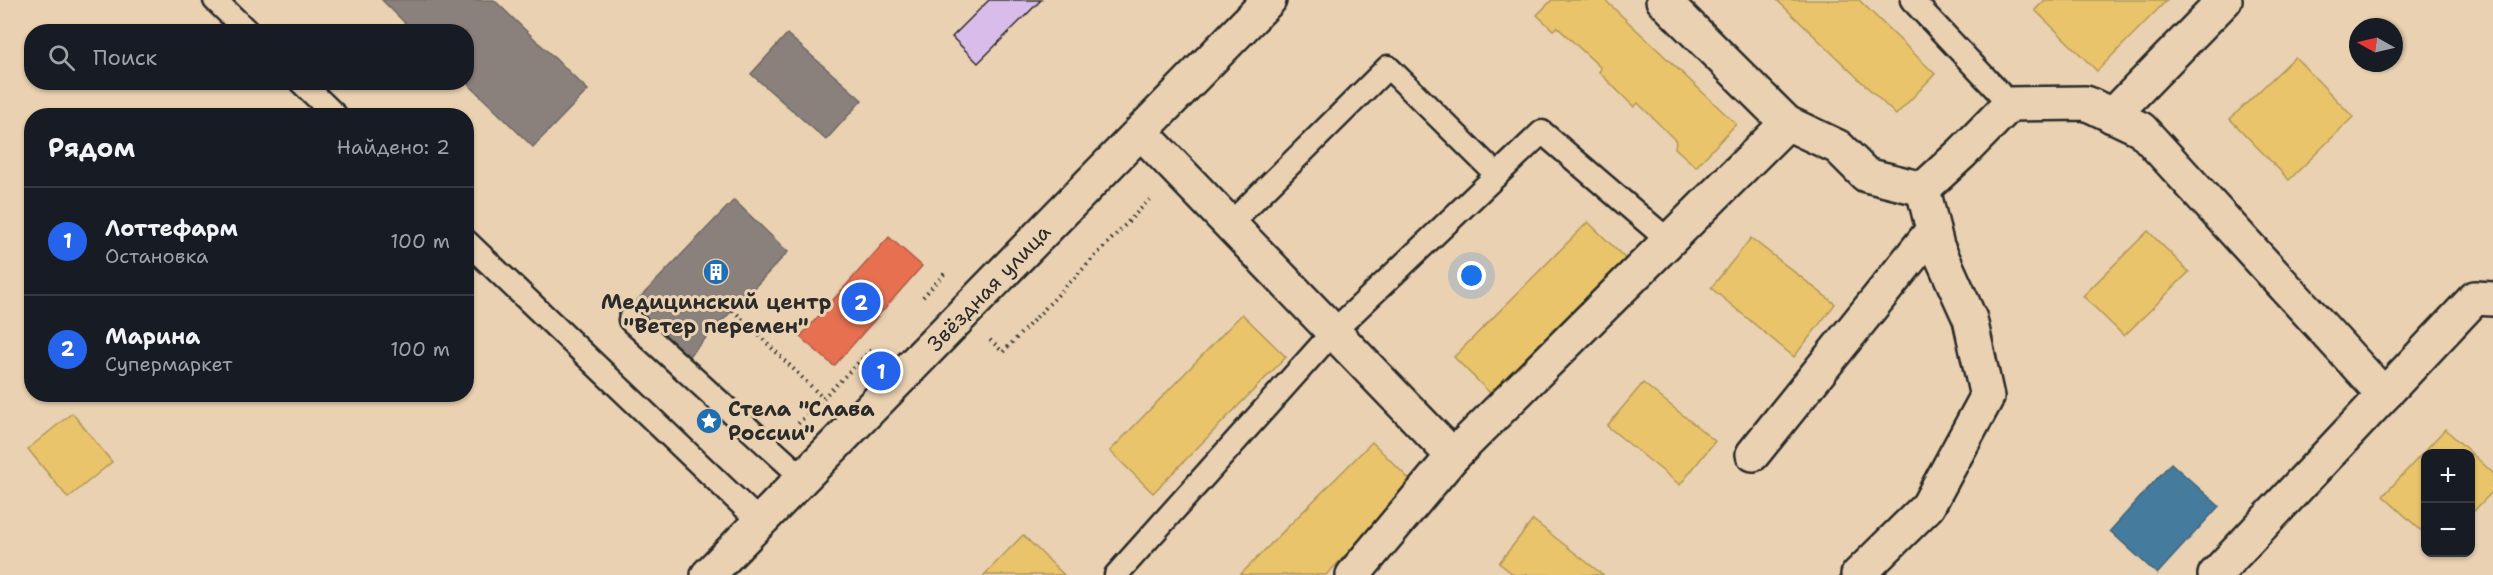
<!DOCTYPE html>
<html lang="ru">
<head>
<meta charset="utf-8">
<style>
  :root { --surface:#171b24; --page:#20242c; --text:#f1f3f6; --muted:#9ea1a6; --line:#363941; --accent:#2563eb }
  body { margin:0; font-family:"Shantell Sans",sans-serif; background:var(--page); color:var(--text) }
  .controls { position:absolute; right:18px; bottom:18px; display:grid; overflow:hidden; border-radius:12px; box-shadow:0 2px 4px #0004 }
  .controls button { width:54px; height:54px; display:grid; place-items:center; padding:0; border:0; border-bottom:2px solid var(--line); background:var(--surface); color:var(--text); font:30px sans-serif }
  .compass { position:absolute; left:2349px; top:18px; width:54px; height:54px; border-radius:50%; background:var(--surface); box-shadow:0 2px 4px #0004; rotate:278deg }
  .you { position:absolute; left:1472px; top:276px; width:21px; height:21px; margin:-15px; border:4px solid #fff; border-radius:50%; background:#1a73e8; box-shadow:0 0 0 9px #1a73e833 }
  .badge { display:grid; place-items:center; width:39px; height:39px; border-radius:50%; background:var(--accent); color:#fff; font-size:20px; font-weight:700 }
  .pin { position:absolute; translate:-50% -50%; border:3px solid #fff; box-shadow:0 2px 6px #0006 }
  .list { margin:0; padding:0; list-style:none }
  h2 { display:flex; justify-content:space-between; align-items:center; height:78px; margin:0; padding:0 24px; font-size:26px }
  h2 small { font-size:20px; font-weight:400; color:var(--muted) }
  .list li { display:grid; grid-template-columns:39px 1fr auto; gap:18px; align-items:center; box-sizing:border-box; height:108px; padding:0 24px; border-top:2px solid var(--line) }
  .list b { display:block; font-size:22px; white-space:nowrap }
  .list p { margin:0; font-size:20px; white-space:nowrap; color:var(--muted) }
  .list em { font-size:20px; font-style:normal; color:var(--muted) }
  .icon { flex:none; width:33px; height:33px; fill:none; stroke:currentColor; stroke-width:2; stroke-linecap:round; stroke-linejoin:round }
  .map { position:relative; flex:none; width:2493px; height:575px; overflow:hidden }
  .search { position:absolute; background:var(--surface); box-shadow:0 2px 4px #0004; left:24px; top:24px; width:450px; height:66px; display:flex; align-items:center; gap:15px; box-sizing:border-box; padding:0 21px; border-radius:24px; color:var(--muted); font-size:22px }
  .panel { position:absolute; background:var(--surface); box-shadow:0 2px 4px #0004; left:24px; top:108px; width:450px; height:294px; border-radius:24px }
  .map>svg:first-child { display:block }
  .homes { fill:#e9c46a; stroke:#b09657; stroke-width:1.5 }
  .shops { fill:#e76f51; stroke:#af5b46; stroke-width:1.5 }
  .public { fill:#457b9d; stroke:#3d637b; stroke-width:1.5 }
  .industry { fill:#8a817c; stroke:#6e6764; stroke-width:1.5 }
  .building { fill:#d9bcea; stroke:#2b2b2b; stroke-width:1.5 }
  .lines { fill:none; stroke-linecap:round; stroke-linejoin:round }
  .lane-casing { stroke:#2b2b2b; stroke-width:27 }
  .street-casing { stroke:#2b2b2b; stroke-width:38 }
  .primary-casing { stroke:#2b2b2b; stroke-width:38 }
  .path { stroke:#2b2b2b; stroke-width:4; stroke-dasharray:1.5 4.5; stroke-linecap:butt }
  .lane { stroke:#e9d1b1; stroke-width:22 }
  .street { stroke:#e9d1b1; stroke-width:33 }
  .primary { stroke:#e9d1b1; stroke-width:33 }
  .labels { text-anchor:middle; stroke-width:6; stroke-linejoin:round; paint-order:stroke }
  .street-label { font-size:21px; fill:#2b2b2b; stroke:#e9d1b1 }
  .poi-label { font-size:21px; font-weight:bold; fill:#2b2b2b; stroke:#e9d1b1 }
</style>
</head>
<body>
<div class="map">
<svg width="2493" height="575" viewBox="0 0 2493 575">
  <rect width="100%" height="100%" fill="#e9d1b1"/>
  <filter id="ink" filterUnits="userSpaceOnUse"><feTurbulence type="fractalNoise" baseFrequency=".0167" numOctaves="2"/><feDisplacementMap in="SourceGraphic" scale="12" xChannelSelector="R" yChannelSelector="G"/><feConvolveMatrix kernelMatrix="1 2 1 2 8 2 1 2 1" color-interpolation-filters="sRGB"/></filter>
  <g filter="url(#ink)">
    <g class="homes">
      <polygon points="1552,0 1605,0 1736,124 1696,167 1675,148 1676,141 1638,103 1634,107 1599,72 1601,68 1557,27 1553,30 1537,15"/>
      <polygon points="1777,0 1859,0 1935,74 1896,115"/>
      <polygon points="2045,0 2167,0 2097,71 2035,10"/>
      <polygon points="2295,57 2353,117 2289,180 2230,119"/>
      <polygon points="1588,222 1631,264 1497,400 1454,357"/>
      <polygon points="2148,231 2189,272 2124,336 2083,296"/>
      <polygon points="1751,238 1835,304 1794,357 1711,288"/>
      <polygon points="1242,314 1286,357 1153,493 1110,451"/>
      <polygon points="1643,383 1715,441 1680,485 1607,426"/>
      <polygon points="72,413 112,462 68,498 28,449"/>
      <polygon points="2445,429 2493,473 2493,491 2470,515 2470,454 2426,454 2426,535 2383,496"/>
      <polygon points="1372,442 1415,485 1326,575 1240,575"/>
      <polygon points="1533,520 1603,575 1514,575 1499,563"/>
      <polygon points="1023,535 1064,575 984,575"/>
    </g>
    <polygon class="shops" points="889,237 922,266 834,366 800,337"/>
    <polygon class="public" points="2171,463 2219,506 2157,574 2110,531"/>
    <g class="industry">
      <polygon points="382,0 494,0 588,90 533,147 466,82 466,32 414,32"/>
      <polygon points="787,34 862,100 826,140 751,74"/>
      <polygon points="734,200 788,252 685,360 630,308"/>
    </g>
    <polygon class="building" points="989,0 1041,0 978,63 952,37"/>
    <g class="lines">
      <g class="lane-casing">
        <g id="lane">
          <polyline points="215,0 248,32"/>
          <polyline points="1912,0 2010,104"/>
          <polyline points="301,82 336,116"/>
          <polyline points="1230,224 1388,67 1497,175"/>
          <polyline points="466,241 760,522"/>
          <polyline points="630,320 803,478"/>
          <polyline points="1116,575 1333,332 1542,132 1669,241"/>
        </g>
      </g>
      <g class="street-casing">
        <g id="street">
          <polyline points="2112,116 2225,0"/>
          <polyline points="1787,123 1838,147 1866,175 1923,189 1962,153 2010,104 2086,103 2141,129 2384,395"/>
          <polyline points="1141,132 1453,456 1353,575"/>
          <polyline points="1753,454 1933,230"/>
          <polyline points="1453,456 1787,123 1663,0"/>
          <polyline points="1858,575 1928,506 1987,397 1970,319 1937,246 1923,189"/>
          <polyline points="2215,575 2475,298 2493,299"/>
        </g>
      </g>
      <g class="primary-casing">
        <polyline id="primary" points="708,575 1269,0"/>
      </g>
      <g class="path">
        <polyline points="923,297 945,273"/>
        <polyline points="733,310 823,398 872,349"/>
        <polyline points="990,340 1003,352 1152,197"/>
        <polyline points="794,428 823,398"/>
      </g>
      <use href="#lane" class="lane"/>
      <use href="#street" class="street"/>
      <use href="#primary" class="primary"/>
    </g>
  </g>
  <defs>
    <g id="building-disc" transform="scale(1.35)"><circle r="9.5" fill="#1f6fb2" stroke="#e9d1b1"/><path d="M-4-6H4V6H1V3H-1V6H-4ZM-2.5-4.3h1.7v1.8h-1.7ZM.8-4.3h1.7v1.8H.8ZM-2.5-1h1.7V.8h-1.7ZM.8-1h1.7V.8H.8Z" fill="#fff"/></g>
    <g id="sight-disc" transform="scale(1.35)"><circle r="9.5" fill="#1f6fb2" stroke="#e9d1b1"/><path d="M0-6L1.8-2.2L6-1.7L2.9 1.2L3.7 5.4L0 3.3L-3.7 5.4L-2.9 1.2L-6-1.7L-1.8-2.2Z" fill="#fff"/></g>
  </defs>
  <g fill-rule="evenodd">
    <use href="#building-disc" x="716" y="272"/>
    <use href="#sight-disc" x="709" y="421"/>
  </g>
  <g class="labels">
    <g class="street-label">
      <text transform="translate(989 288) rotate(-46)" y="7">Звёздная улица</text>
    </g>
    <g class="poi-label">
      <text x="716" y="309">Медицинский центр<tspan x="716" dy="24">"Ветер перемен"</tspan></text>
      <text x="728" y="416" text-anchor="start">Стела "Слава<tspan x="728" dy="24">России"</tspan></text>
    </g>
  </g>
</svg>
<div class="controls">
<button>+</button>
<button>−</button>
</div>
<svg class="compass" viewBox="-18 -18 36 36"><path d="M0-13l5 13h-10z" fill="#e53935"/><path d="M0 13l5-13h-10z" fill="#9ea1a6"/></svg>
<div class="you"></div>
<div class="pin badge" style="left:881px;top:371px">1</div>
<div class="pin badge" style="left:861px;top:302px">2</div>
<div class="search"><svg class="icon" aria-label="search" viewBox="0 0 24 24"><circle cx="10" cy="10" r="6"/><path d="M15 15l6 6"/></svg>Поиск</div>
<section class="panel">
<h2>Рядом<small>Найдено: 2</small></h2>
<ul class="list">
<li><span class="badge">1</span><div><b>Лоттефарм</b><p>Остановка</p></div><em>100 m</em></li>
<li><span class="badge">2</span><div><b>Марина</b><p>Супермаркет</p></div><em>100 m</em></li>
</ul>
</section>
</div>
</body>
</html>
